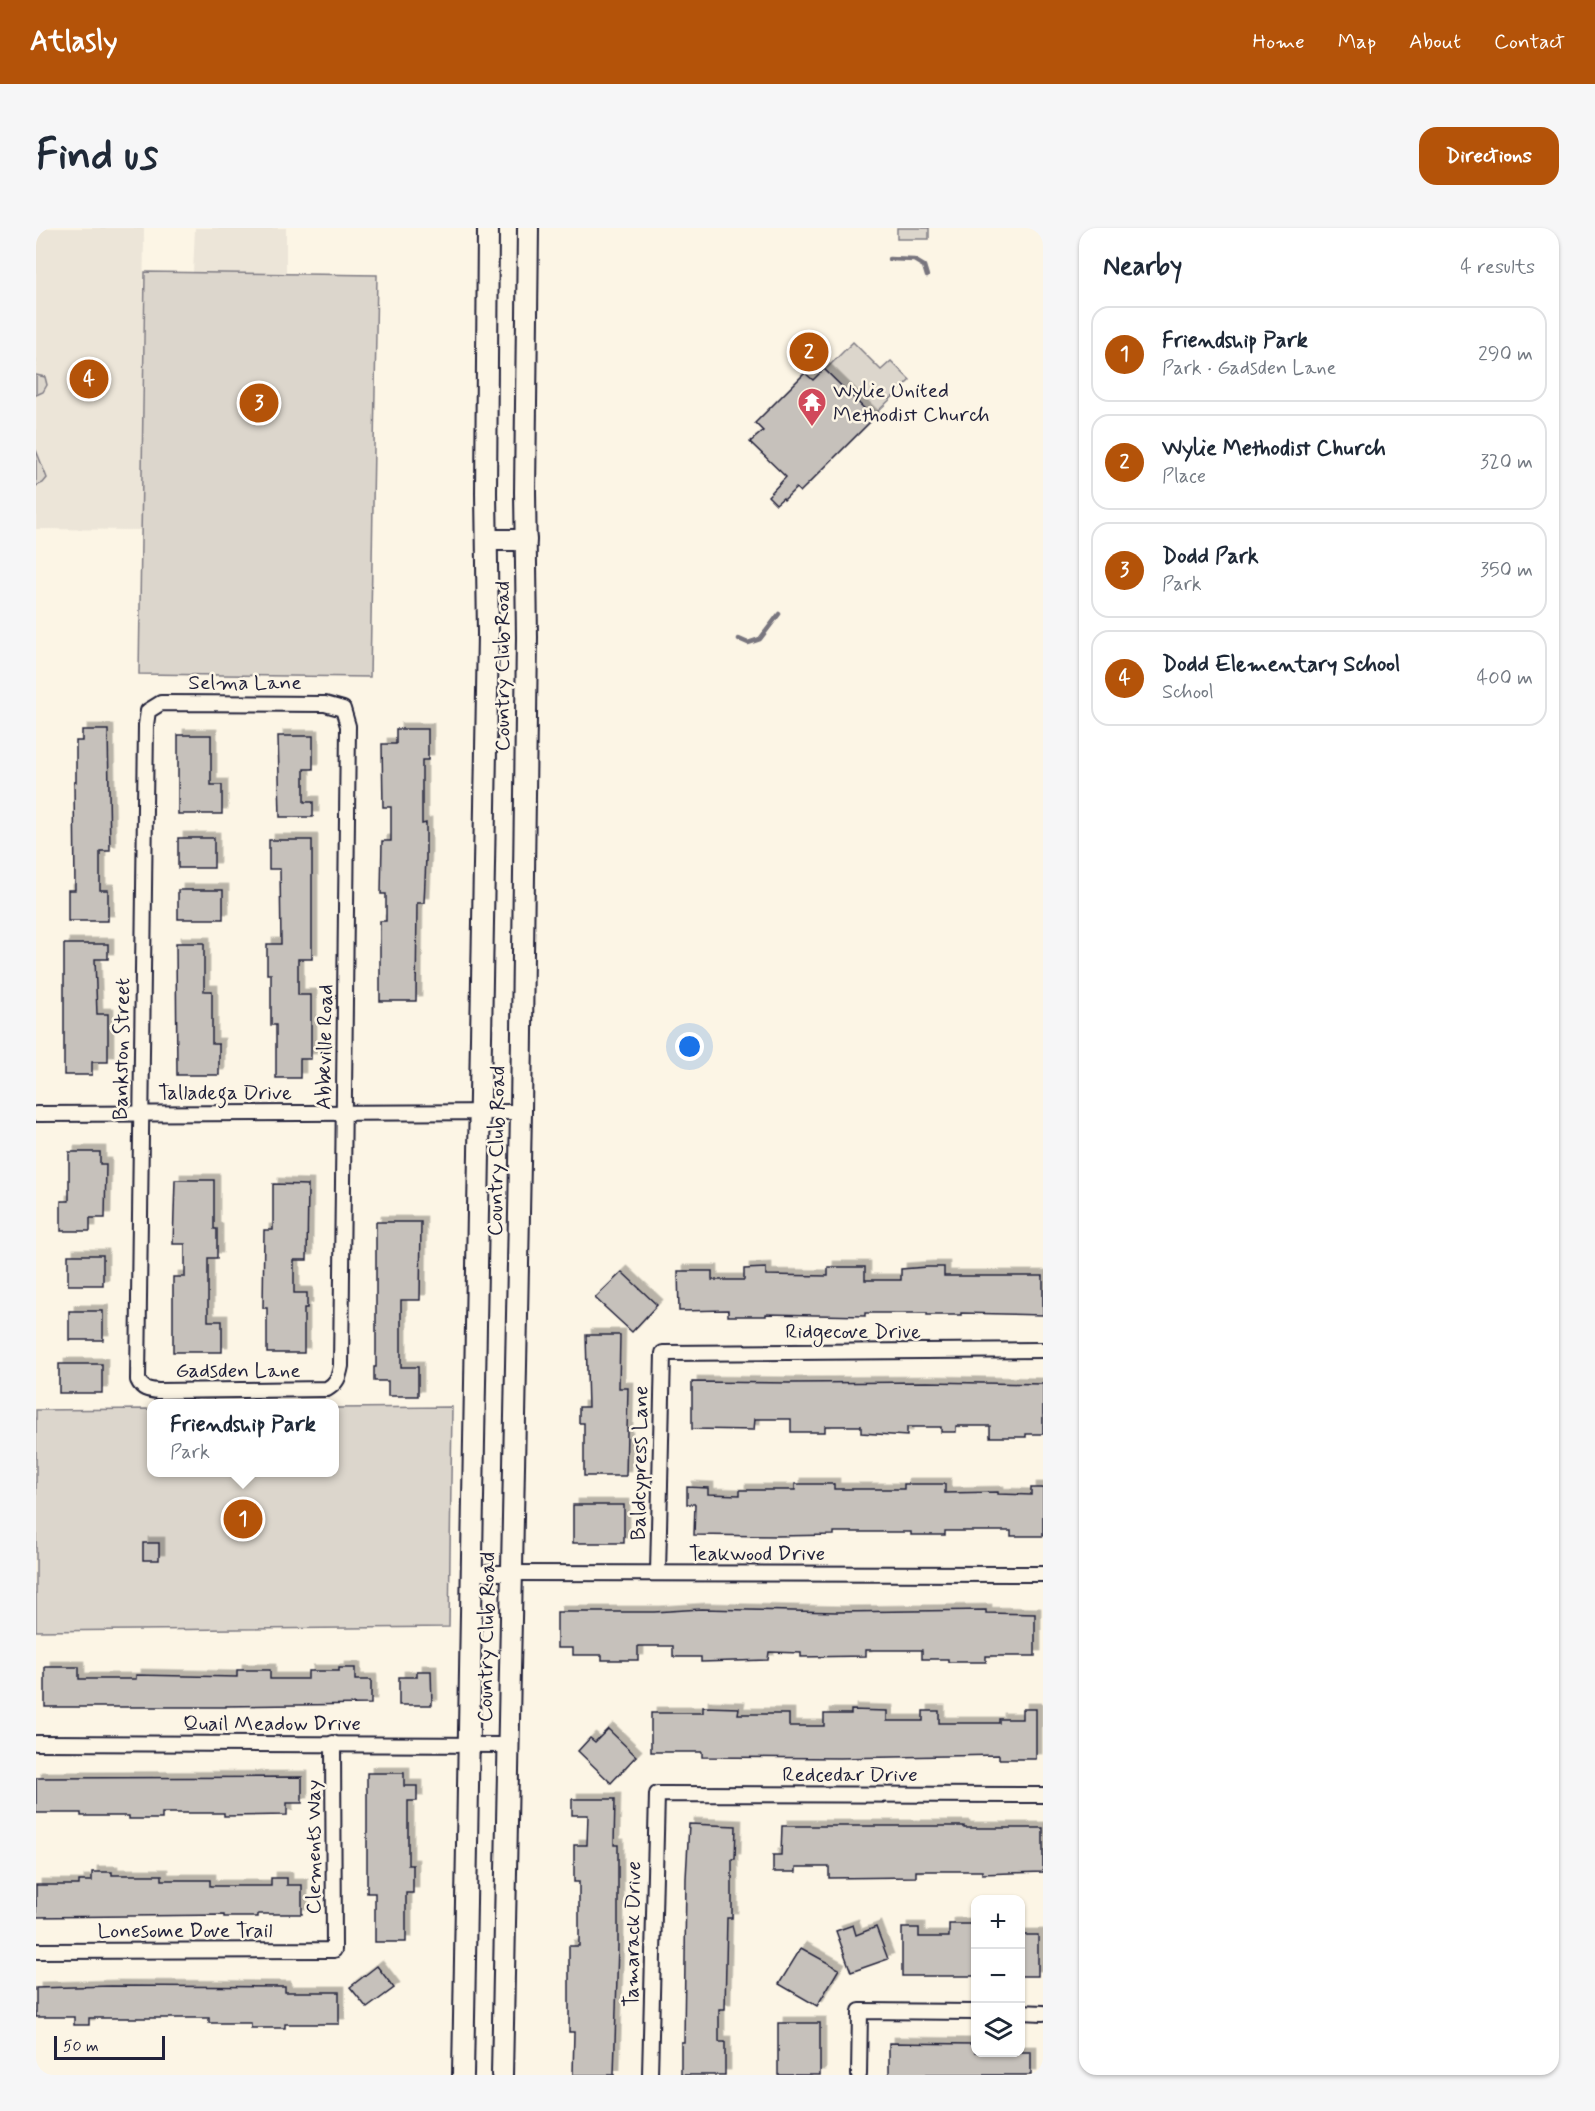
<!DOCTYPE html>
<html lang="en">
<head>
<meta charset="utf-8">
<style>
  :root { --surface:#fff; --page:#f6f6f7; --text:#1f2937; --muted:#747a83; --line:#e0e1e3; --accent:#b45309 }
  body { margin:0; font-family:Mynerve,sans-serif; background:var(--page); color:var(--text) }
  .controls { position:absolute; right:18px; bottom:18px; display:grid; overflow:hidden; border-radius:12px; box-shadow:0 2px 4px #0004 }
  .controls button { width:54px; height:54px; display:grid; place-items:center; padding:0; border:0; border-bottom:2px solid var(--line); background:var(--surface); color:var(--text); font:30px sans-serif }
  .scale { position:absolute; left:18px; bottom:15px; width:111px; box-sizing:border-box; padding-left:6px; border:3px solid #22223b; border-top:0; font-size:16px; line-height:21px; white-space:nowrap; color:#22223b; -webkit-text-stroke:4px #fcf5e5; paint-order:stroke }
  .you { position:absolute; left:654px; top:819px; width:21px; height:21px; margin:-15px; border:4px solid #fff; border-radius:50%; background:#1a73e8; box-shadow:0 0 0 9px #1a73e833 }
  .badge { display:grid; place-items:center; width:39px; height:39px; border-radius:50%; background:var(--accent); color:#fff; font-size:20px; font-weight:700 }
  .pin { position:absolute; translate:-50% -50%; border:3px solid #fff; box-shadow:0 2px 6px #0006 }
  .popup { position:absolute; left:111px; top:1171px; width:192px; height:78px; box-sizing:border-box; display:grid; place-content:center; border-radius:12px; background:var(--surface); filter:drop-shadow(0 2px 4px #0005); font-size:20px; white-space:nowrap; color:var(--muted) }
  .popup b { font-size:22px; color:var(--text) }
  .popup::after { content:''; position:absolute; left:50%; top:100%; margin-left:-12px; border:12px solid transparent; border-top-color:var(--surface) }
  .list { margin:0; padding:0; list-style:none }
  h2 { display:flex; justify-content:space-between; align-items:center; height:78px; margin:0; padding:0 24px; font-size:26px }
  h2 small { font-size:20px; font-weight:400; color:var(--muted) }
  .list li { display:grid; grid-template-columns:39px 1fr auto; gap:18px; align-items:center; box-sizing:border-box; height:96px; margin:0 12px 12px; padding:0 12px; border:2px solid var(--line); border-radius:18px }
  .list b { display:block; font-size:22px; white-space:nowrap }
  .list p { margin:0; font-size:20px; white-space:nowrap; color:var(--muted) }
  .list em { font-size:20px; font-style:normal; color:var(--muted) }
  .icon { flex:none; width:33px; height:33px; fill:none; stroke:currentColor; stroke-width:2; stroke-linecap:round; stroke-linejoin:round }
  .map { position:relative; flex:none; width:1007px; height:1847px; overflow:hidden; border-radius:18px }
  header { display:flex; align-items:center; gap:36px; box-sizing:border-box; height:84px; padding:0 30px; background:var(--accent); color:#fff }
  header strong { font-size:28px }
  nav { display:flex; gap:33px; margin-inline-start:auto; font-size:21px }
  .intro { display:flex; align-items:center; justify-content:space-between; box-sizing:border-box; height:144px; padding:0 36px }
  h1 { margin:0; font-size:42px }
  .button { padding:15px 27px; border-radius:18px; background:var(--accent); color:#fff; font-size:21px; font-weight:700 }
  main { display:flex; gap:36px; padding:0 36px }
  aside { flex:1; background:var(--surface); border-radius:18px; box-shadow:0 2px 4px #0004 }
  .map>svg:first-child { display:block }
  .built { fill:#ece5d8 }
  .green { fill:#dcd6cc; stroke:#7f7c84; stroke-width:1.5 }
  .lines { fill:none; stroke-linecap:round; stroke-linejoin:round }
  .stream { stroke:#78757e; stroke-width:4.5 }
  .building { fill:#c6c1bb; stroke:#22223b; stroke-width:1.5; filter:url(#shadow) }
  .minor-casing { stroke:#22223b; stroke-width:18 }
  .secondary-casing { stroke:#22223b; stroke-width:24 }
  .minor { stroke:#fcf5e5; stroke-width:14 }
  .secondary { stroke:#fcf5e5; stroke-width:20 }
  .labels { text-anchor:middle; stroke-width:5; stroke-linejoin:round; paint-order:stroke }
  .poi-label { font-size:21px; fill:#22223b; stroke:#fcf5e5; text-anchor:start }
  .street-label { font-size:21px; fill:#22223b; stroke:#fcf5e5 }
</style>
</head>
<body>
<header>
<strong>Atlasly</strong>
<nav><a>Home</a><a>Map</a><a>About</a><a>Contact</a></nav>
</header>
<div class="intro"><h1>Find us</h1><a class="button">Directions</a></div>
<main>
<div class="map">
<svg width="1007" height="1847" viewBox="0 0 1007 1847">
  <defs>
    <filter id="shadow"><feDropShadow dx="5.5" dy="-5.5" stdDeviation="0" flood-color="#0004"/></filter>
  </defs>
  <rect width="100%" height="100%" fill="#fcf5e5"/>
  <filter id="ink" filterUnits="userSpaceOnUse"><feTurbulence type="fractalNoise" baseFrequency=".0167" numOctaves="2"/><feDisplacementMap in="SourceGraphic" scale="12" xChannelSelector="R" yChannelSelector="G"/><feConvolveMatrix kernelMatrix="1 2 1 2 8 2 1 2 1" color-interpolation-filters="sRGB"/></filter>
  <g filter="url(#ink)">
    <g class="built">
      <polygon points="0,0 108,0 105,302 0,301"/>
      <polygon points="159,0 250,0 250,46 157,45"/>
    </g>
    <g class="green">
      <rect x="861" y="0" width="32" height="11"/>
      <polygon points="109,44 341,47 334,449 103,446"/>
      <polygon points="817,114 845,142 855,133 874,152 836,189 789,142"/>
      <polygon points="0,147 9,149 11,157 7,164 0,167"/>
      <polygon points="0,222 11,250 7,255 0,258"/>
      <polygon points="416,1179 413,1399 0,1403 0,1182 115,1181 116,1244 298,1244 299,1180"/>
    </g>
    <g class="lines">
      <g class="stream">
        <polyline points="853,31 878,32 888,38 891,48"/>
        <polyline points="703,411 712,415 724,411 743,386"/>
      </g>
    </g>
    <g class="building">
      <polygon points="788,141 838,190 764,264 760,260 748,272 747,270 740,276 732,268 750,249 714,214 727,203 719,195 769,145 777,152"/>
      <polygon points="360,501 392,501 392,532 386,532 386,596 390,595 390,630 388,675 381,675 380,773 344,773 344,693 350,693 350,666 345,666 346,613 355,613 355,579 347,579 346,516 360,516"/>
      <polygon points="46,502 72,502 74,623 64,623 64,662 72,662 72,693 32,693 32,662 39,662 38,554 40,554 40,513 46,513"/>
      <polygon points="142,507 175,507 175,557 186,557 186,586 142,586"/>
      <polygon points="242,508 277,508 277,541 268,541 268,574 277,574 277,589 244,589"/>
      <rect x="142" y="610" width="36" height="30"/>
      <polygon points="233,612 276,612 276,731 262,731 262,767 275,767 275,831 264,831 264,850 240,850 240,797 235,797 235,746 231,746 231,716 245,716 244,641 233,641"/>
      <rect x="142" y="662" width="45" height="29"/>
      <polygon points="140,715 168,715 168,763 176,763 176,816 183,816 183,847 141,847"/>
      <polygon points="28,716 72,716 72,731 59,731 61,786 72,786 72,834 56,834 56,847 28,847"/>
      <polygon points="33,924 64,924 64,936 70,936 69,990 54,990 54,1003 25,1003 25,973 33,973"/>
      <polygon points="139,952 178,952 178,1001 181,1001 181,1030 172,1030 172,1093 186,1093 186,1124 137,1124 137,1049 149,1049 149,1016 137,1016"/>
      <polygon points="237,956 272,957 271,1032 258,1032 258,1065 271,1065 271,1080 268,1080 268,1125 231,1125 231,1080 227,1080 228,1002 237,1002"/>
      <polygon points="340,994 385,994 384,1072 365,1072 365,1139 382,1139 382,1168 352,1168 352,1153 338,1153 338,1139 340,1139"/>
      <rect x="32" y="1027" width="35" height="30"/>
      <polygon points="792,1039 829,1039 829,1052 865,1052 865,1041 891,1039 908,1039 908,1048 1007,1048 1007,1087 925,1085 925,1087 891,1087 891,1085 829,1085 829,1088 730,1086 730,1088 692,1088 692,1082 643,1083 642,1043 676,1043 676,1052 708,1052 708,1041 730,1040 730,1047 792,1048"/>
      <polygon points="586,1044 621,1077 596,1104 559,1070"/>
      <rect x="33" y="1083" width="34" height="29"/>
      <polygon points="550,1107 584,1107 583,1160 592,1160 590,1248 548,1248 548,1195 543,1195 543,1179 552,1179"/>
      <rect x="23" y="1136" width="43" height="29"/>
      <polygon points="656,1154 755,1155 891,1154 1007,1156 1007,1206 990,1206 990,1209 954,1209 954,1198 920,1198 920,1204 905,1204 905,1199 871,1199 871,1208 825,1205 825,1198 789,1198 789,1204 755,1204 755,1191 719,1191 718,1202 656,1201"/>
      <polygon points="759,1256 798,1256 798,1261 868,1261 868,1256 909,1256 909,1265 962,1264 962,1266 995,1267 995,1260 1007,1260 1007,1308 975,1308 975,1303 909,1303 909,1307 875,1307 875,1304 798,1304 798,1307 741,1308 658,1307 659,1276 651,1276 651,1259 672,1260 672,1266 704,1267 704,1262 759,1262"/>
      <rect x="537" y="1277" width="51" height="38"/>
      <rect x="107" y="1315" width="16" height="17"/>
      <polygon points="665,1381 801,1384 950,1382 950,1385 999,1386 999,1428 950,1428 950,1434 912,1434 912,1431 886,1431 886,1422 830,1422 830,1428 765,1429 765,1425 733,1424 732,1432 665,1434 665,1429 637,1429 637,1418 602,1418 602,1432 566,1432 566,1427 537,1427 537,1420 521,1420 521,1384 618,1384"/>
      <polygon points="9,1439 43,1439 43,1451 100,1451 100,1447 201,1449 201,1442 234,1442 234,1451 272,1451 272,1443 303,1443 303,1440 319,1440 319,1452 335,1452 335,1476 190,1478 190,1479 9,1479"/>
      <polygon points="381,1443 395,1443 396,1477 363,1477 363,1449 381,1449"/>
      <polygon points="667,1479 703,1480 702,1486 753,1486 753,1498 788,1498 788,1486 815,1486 815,1482 851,1483 851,1493 887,1493 887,1483 903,1483 903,1495 963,1495 963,1491 986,1491 986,1481 1000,1481 1000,1531 963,1531 963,1527 804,1530 666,1529 666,1524 615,1524 615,1485 667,1485"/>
      <polygon points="572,1501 600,1528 575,1555 542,1523 554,1510 559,1514"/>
      <polygon points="331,1545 368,1545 368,1558 381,1558 381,1573 372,1573 372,1637 377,1637 377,1665 370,1665 370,1714 339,1714 339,1665 331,1665"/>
      <polygon points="266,1549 266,1575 251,1575 251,1587 188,1588 188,1585 126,1585 126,1591 93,1591 93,1588 45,1588 45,1585 0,1585 0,1550"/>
      <polygon points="536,1571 579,1571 578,1617 582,1617 582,1718 578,1847 537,1847 538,1804 533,1804 533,1718 543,1718 543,1654 538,1654 538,1617 551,1617 552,1587 536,1587"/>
      <polygon points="653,1596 700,1598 699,1631 696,1631 696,1690 691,1690 689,1781 683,1781 683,1814 689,1814 689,1847 645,1847 645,1814 648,1814 650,1650"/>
      <polygon points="746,1598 928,1598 928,1600 1007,1600 1007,1644 946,1646 946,1643 880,1643 880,1649 793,1650 793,1639 760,1639 760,1644 737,1644 737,1627 745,1627"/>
      <polygon points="56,1644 76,1644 76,1647 126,1647 126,1652 174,1652 174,1658 235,1658 235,1650 251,1650 251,1657 266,1657 266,1686 222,1686 222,1689 188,1689 188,1687 0,1689 0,1657 43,1657 43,1653 56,1653"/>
      <polygon points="913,1696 939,1696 939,1748 866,1748 866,1700 883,1700 883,1709 913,1709"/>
      <polygon points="817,1697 820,1707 840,1699 852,1731 815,1744 800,1703"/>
      <rect x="984" y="1707" width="18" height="41"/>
      <polygon points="765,1720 803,1741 781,1778 743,1756"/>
      <polygon points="341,1738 358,1760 331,1780 314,1759"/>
      <polygon points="75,1758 249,1759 249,1764 303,1764 303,1796 249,1796 249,1800 215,1800 215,1795 173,1795 173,1790 53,1790 53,1797 38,1797 38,1789 0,1789 0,1760"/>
      <rect x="742" y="1795" width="42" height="52"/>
      <polygon points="853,1815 939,1816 939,1824 995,1824 995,1847 853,1847"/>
    </g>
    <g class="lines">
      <g class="minor-casing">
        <g id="minor">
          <path d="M 125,475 L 289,476 L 307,481 L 312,498 L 305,1138 C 303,1149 301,1155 291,1161 L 122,1163 C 112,1162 106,1161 102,1152 L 110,497 L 112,483 Z"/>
          <polyline points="0,886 485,884"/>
          <polyline points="435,1345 1007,1346"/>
          <polyline points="622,1345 627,1125 1007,1122"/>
          <polyline points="0,1515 472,1517"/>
          <polyline points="0,1723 298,1722 297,1515"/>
          <polyline points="984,1784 1007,1785"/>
          <polyline points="614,1847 621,1566 1007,1567"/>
          <polyline points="823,1847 824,1783 939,1784"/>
        </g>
      </g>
      <g class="secondary-casing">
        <g id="secondary">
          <polyline points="451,312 490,312"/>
          <polyline points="427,1847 452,406 450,265 452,0"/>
          <polyline points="466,1847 485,884 491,409 489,264 492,0"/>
        </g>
      </g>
      <use href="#minor" class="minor"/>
      <use href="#secondary" class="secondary"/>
    </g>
  </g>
  <defs>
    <g id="temple-pin" transform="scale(1.5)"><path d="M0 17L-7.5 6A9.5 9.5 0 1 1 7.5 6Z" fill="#d1495b" stroke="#fcf5e5"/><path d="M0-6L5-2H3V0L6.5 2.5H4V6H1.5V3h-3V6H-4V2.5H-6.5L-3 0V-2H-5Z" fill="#fff"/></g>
  </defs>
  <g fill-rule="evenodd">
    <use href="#temple-pin" x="776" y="174"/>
  </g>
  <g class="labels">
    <g class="poi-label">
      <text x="797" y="169">Wylie United<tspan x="797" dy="24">Methodist Church</tspan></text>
    </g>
    <g class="street-label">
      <text transform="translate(466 438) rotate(-90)" y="7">Country Club Road</text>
      <text x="209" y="461">Selma Lane</text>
      <text transform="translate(288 819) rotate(-89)" y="7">Abbeville Road</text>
      <text transform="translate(85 821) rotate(-89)" y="7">Bankston Street</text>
      <text x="189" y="871">Talladega Drive</text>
      <text transform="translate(460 923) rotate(-89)" y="7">Country Club Road</text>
      <text x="817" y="1110">Ridgecove Drive</text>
      <text x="202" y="1149">Gadsden Lane</text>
      <text transform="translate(603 1235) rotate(-89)" y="7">Baldcypress Lane</text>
      <text x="721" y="1332">Teakwood Drive</text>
      <text transform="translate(450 1409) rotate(-89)" y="7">Country Club Road</text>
      <text x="236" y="1502">Quail Meadow Drive</text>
      <text x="814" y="1553">Redcedar Drive</text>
      <text transform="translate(277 1619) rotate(-90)" y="7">Clements Way</text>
      <text x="149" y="1709">Lonesome Dove Trail</text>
      <text transform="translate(596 1706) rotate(-89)" y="7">Tamarack Drive</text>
    </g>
  </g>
</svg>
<div class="controls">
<button>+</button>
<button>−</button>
<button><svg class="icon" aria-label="layers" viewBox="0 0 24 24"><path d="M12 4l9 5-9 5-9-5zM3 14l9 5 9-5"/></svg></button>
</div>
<div class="scale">50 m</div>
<div class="you"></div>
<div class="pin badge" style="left:207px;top:1291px">1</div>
<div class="popup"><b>Friendship Park</b>Park</div>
<div class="pin badge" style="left:773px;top:124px">2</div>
<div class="pin badge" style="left:223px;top:175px">3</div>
<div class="pin badge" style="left:53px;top:151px">4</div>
</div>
<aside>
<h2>Nearby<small>4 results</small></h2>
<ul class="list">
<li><span class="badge">1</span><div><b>Friendship Park</b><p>Park · Gadsden Lane</p></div><em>290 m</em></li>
<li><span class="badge">2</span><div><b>Wylie Methodist Church</b><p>Place</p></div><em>320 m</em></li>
<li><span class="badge">3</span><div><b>Dodd Park</b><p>Park</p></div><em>350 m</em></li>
<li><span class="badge">4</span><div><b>Dodd Elementary School</b><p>School</p></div><em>400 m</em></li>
</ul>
</aside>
</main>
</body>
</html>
